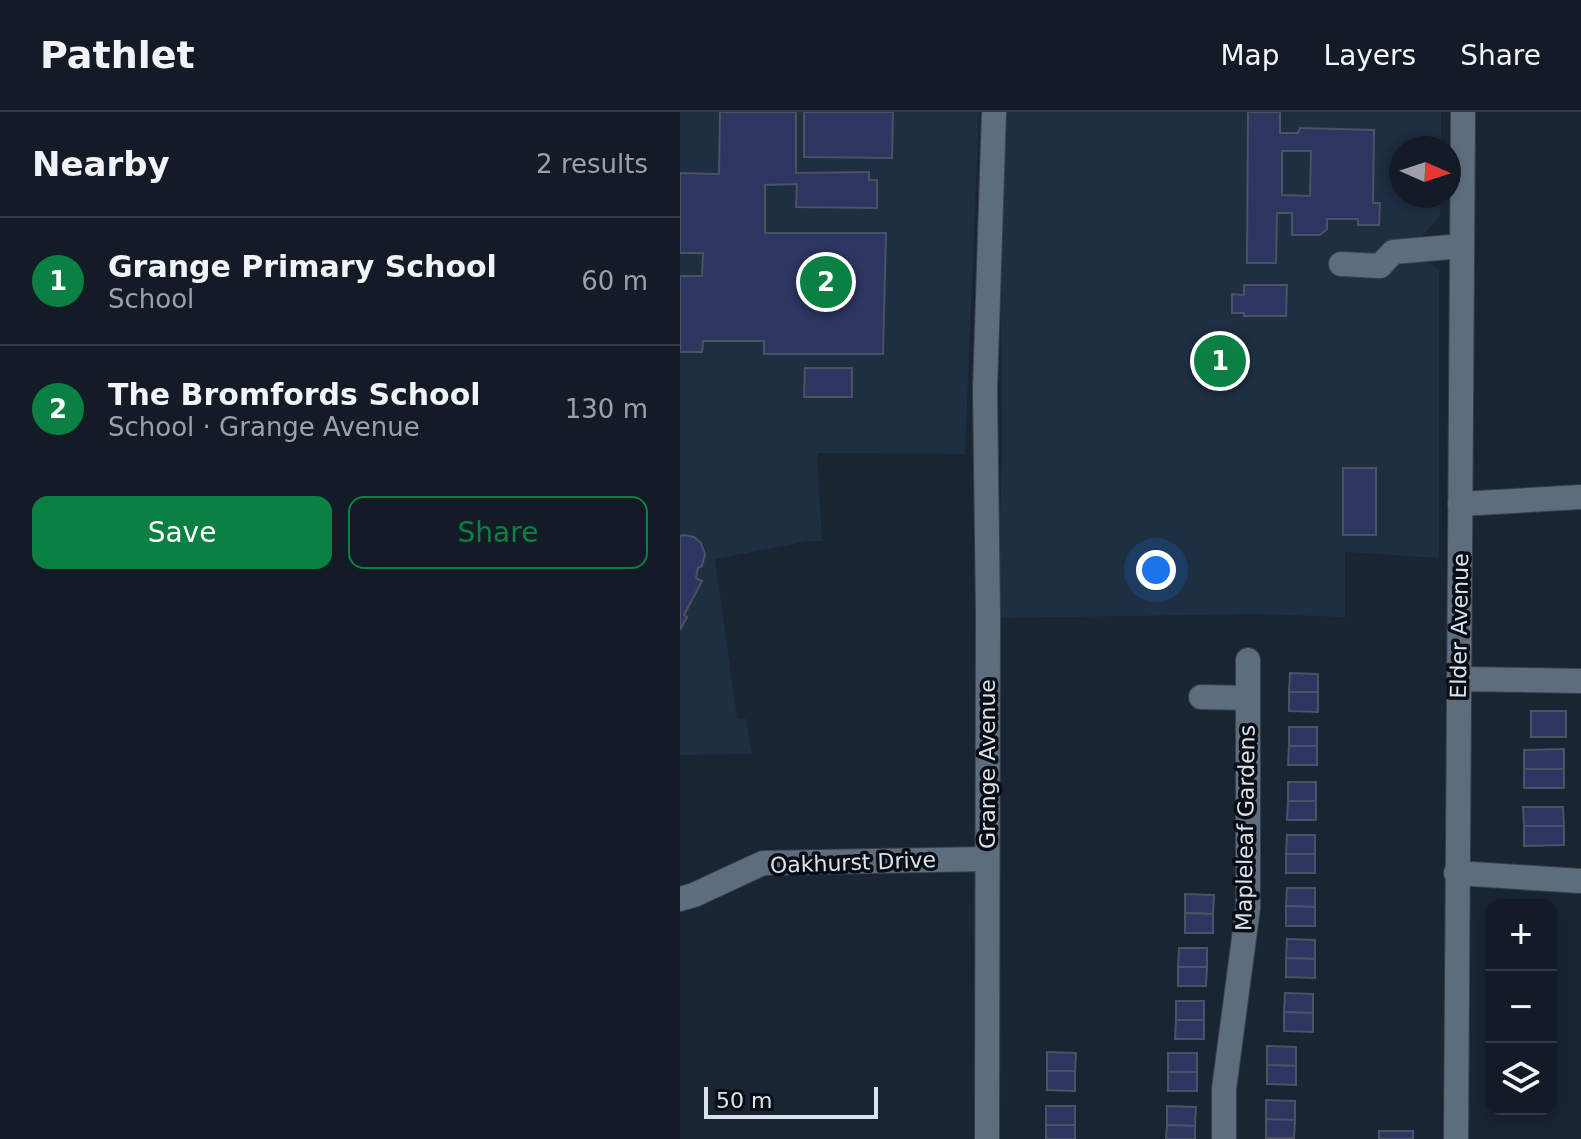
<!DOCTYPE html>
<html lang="en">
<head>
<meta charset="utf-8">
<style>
  :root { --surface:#131c26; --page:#202932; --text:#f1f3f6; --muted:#9da1a7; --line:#323a43; --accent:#0b8043 }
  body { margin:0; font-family:"DejaVu Sans",sans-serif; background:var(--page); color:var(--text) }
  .controls { position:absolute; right:24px; bottom:24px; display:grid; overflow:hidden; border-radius:16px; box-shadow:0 4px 12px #0003 }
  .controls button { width:72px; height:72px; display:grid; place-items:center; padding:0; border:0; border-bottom:2px solid var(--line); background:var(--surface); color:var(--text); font:40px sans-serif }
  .compass { position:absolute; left:709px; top:24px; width:72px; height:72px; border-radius:50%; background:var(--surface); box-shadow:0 4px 12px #0003; rotate:93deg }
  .scale { position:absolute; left:24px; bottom:20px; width:174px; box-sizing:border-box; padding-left:8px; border:4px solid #dae2ec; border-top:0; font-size:22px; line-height:28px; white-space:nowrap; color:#dae2ec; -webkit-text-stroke:6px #090e14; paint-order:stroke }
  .you { position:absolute; left:476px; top:458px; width:28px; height:28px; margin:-20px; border:6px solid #fff; border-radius:50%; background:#1a73e8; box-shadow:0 0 0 12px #1a73e833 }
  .badge { display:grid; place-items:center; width:52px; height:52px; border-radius:50%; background:var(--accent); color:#fff; font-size:26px; font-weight:700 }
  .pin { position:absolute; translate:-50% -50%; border:4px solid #fff; box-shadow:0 2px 8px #0006 }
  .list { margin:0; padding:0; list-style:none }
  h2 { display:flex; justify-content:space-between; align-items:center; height:104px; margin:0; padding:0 32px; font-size:34px }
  h2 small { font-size:26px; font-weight:400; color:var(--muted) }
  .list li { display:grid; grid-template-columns:52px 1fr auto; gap:24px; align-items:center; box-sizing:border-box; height:128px; padding:0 32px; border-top:2px solid var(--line) }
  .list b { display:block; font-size:30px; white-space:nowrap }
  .list p { margin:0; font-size:26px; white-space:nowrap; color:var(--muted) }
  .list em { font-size:26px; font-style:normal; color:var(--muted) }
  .actions { display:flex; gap:16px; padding:24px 32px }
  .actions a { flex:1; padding:18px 0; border:2px solid var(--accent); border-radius:16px; text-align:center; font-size:28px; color:var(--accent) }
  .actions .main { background:var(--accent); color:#fff }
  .icon { flex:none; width:44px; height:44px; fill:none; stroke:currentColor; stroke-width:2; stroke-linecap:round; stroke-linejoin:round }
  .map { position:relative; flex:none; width:901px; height:1027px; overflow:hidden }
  header { display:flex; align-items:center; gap:48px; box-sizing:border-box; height:112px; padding:0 40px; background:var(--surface); border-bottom:2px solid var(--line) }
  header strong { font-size:38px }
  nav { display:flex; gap:44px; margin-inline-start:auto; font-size:28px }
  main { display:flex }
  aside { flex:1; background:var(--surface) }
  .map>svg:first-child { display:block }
  .built { fill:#1e2f42 }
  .building { fill:#2d3561; stroke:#4c5164; stroke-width:2; fill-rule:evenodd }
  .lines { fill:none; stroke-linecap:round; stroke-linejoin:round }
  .minor-casing { stroke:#37414d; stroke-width:26 }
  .minor { stroke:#5e6d7d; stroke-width:24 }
  .labels { text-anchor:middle; stroke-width:7; stroke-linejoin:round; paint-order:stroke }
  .street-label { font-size:22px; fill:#dae2ec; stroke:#090e14 }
</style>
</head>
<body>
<header>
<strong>Pathlet</strong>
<nav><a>Map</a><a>Layers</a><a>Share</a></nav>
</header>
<main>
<aside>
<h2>Nearby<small>2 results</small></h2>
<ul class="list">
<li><span class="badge">1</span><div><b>Grange Primary School</b><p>School</p></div><em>60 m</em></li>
<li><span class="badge">2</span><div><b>The Bromfords School</b><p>School · Grange Avenue</p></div><em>130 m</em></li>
</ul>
<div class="actions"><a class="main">Save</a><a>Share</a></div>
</aside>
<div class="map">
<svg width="901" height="1027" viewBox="0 0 901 1027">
  <rect width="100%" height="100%" fill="#192533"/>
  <g class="built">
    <polygon points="0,0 299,0 285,342 137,341 142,429 128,429 35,447 57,606 66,607 72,642 0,643"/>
    <polygon points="320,0 761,0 761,36 721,36 721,84 760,84 760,104 739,127 740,144 759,158 759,446 665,440 665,505 575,502 317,506 322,342"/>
  </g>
  <g class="building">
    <polygon points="40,0 116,0 116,61 189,60 189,68 197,68 197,96 116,95 117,72 85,73 85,121 206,121 203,242 84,242 84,229 23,229 22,240 0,240 0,164 22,164 23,141 0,141 0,61 39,62"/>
    <polygon points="124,0 213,0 212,46 124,45"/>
    <path d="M 568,0 L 600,0 L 600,21 L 618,21 L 620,16 L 694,18 L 693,91 L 700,91 L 699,113 L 678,113 L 678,107 L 647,107 L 647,117 L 640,123 L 612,123 L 612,101 L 597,101 L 596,151 L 567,151 ZM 602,39 L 631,39 L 630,84 L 602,83 Z"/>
    <polygon points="564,173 607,173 606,204 564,204 564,201 552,201 552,182 564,183"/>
    <polygon points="125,256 172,256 172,285 124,285"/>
    <rect x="663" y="356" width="33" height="67"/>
    <polygon points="4,423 14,425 21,431 25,442 22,454 18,456 16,466 22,469 4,503 7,505 0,518 0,424"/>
    <polygon points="610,561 638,562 638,580 609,580"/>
    <polygon points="609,580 638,580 638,600 609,599"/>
    <rect x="851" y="599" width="35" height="26"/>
    <rect x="609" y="615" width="28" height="19"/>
    <polygon points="609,634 637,634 637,653 608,653"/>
    <polygon points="884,637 884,657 844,657 844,638"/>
    <rect x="844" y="657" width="40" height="19"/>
    <rect x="608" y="670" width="28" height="19"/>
    <polygon points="608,689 636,689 636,708 607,708"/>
    <polygon points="843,695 883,695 884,714 844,714"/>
    <polygon points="844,714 884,714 884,733 844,734"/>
    <polygon points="607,723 635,723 635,742 606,742"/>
    <rect x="606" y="742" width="29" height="19"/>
    <polygon points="607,776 635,776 635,795 606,794"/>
    <polygon points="505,782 534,783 533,802 505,801"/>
    <polygon points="606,794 635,795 635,814 606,814"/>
    <polygon points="505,801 533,802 533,821 505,821"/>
    <polygon points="607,827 635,828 635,847 606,846"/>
    <polygon points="499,836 527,836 527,855 498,855"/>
    <polygon points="606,846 635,847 635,866 606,865"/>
    <polygon points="498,855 527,855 526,874 498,874"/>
    <polygon points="605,881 633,882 633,901 604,900"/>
    <rect x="496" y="889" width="28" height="19"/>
    <polygon points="604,900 633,901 633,920 604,919"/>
    <polygon points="496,908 524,908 524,927 495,927"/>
    <polygon points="587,934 616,935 616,954 587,953"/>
    <polygon points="367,940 396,941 395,959 367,959"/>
    <rect x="488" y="941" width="29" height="19"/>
    <polygon points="587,953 616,954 616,973 587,972"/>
    <polygon points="367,959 395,959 395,979 367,978"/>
    <rect x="488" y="960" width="29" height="19"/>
    <polygon points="586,988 615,989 615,1008 586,1007"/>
    <rect x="366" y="994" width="29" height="19"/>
    <polygon points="487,994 516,995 515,1014 487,1013"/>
    <polygon points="586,1007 615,1008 614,1026 586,1026"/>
    <rect x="366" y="1013" width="29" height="14"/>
    <polygon points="487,1013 515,1014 515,1027 486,1027"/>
    <rect x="699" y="1019" width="34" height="8"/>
  </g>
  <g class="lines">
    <g class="minor-casing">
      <g id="minor">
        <polyline points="661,152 700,154 713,140 782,134"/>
        <polyline points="780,392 901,385"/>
        <polyline points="779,567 901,569"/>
        <polyline points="521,585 568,586"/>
        <polyline points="776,761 901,769"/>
        <polyline points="0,787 14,783 83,751 306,747"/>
        <polyline points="307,1027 308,501 305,277 314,0"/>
        <polyline points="544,1027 544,977 568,796 568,548"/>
        <polyline points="776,1027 783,0"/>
      </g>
    </g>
    <use href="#minor" class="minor"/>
  </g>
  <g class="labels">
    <g class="street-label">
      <text transform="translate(779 514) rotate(-89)" y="8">Elder Avenue</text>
      <text transform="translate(307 652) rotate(-90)" y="8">Grange Avenue</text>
      <text transform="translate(565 716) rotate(-89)" y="8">Mapleleaf Gardens</text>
      <text transform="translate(173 750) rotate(-2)" y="8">Oakhurst Drive</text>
    </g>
  </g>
</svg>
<div class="controls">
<button>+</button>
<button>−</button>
<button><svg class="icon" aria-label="layers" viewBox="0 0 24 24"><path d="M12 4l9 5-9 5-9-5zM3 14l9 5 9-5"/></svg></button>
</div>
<svg class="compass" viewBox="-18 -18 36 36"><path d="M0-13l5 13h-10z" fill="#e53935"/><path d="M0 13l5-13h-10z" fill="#9da1a7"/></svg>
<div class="scale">50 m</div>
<div class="you"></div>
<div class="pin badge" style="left:540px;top:249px">1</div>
<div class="pin badge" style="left:146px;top:170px">2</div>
</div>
</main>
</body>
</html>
